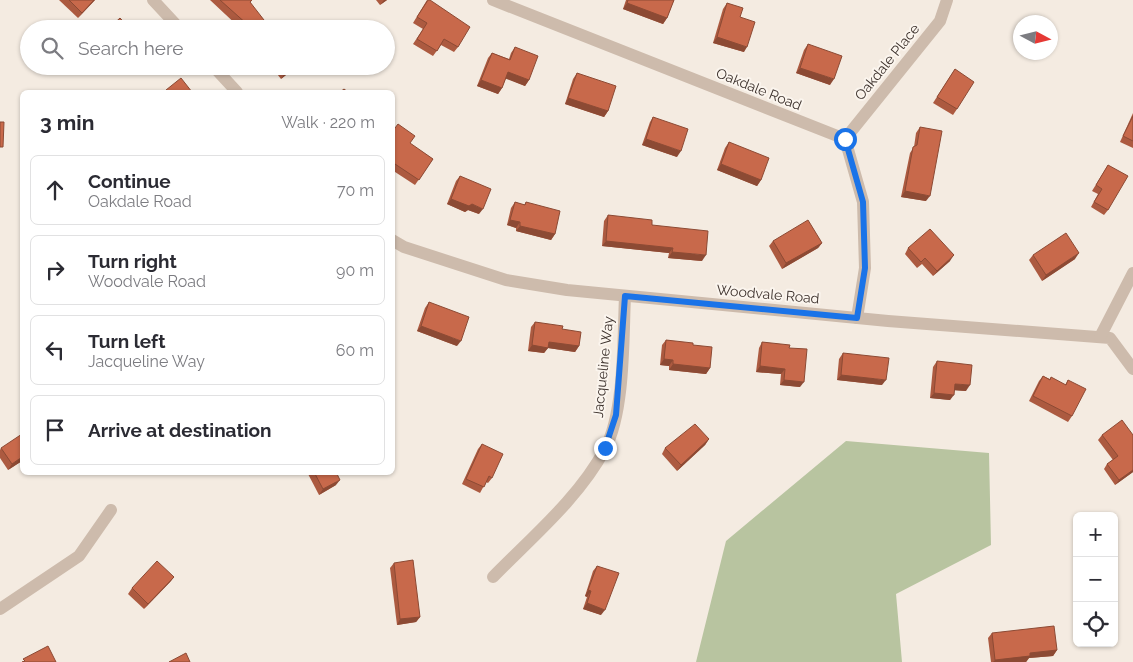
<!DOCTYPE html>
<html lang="en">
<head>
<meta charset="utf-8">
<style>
  :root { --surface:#fff; --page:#f2f2f3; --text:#2b2b33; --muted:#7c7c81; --line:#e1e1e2 }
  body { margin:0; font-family:Raleway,sans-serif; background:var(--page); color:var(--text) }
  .controls { position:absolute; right:15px; bottom:15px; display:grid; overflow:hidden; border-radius:8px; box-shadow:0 1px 4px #0004 }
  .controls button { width:45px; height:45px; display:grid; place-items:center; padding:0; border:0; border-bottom:1px solid var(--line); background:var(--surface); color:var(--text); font:25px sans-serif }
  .compass { position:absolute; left:1013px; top:15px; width:45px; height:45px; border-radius:50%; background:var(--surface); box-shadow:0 1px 4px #0004; rotate:97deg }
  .stop { position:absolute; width:15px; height:15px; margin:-11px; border:4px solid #1a73e8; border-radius:50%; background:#fff }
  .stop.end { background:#1a73e8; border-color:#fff; box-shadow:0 1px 5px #0008 }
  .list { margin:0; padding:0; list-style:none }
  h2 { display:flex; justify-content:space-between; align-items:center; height:65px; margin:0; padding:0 20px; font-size:21px }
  h2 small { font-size:16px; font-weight:400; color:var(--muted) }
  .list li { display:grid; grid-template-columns:32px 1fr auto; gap:15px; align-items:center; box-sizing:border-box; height:70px; margin:0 10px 10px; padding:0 10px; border:1px solid var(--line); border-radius:8px }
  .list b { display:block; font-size:19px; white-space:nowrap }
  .list p { margin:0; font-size:16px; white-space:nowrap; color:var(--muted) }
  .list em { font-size:16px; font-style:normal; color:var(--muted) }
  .icon { flex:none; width:28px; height:28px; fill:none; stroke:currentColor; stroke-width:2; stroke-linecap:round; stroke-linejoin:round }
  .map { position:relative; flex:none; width:1133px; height:662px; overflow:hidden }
  .search { position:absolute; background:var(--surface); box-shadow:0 1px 4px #0004; left:20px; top:20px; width:375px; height:55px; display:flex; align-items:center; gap:12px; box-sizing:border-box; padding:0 18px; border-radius:28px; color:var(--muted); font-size:19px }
  .panel { position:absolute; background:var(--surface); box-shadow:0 1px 4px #0004; left:20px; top:90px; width:375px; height:385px; border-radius:8px }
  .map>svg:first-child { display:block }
  .green { fill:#b8c4a0 }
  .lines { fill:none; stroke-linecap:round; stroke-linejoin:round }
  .minor { stroke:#cdbbac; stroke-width:12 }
  .wall { fill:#ac5a40 }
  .shaded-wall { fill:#8c4a34 }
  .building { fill:#c8694b; stroke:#8c4a34 }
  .route { stroke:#1a73e8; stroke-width:6 }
  .labels { text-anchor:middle; stroke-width:4; stroke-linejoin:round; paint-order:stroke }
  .street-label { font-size:14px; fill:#3b302b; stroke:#fbf5ee }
</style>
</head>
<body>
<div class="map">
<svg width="1133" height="662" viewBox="0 0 1133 662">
  <rect width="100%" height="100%" fill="#f4ebe1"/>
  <polygon class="green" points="846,441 989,453 991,545 896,594 902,662 696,662 726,541"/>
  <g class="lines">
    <g class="minor">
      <polyline points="153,0 180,29"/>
      <polyline points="493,0 845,139 863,202 865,268 857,318"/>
      <polyline points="213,66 237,92"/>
      <polyline points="845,139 940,21 947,0"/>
      <polyline points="392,240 404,247 506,280 567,290 888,321 1110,338 1133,369"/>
      <polyline points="1100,337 1133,273"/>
      <path d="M 493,577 C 531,538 579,498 605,449 C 625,411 623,339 625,296"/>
      <polyline points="0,609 79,556 111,510"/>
    </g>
  </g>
  <g class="wall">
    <polygon points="59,0 95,0 78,18"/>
    <polygon points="210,0 252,0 250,3 271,29 241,29"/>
    <polygon points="376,0 387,0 380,5"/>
    <polygon points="427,0 458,47 454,52 441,45 433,56 413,44 423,29 413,23"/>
    <polygon points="626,0 674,0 667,18 663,24 623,9"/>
    <polygon points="727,3 740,17 744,52 713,43 723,9"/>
    <polygon points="808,44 830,85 796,73 804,50"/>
    <polygon points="515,47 529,80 525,86 506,78 502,88 498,94 477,86 488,58 492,53 509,59 511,53"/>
    <polygon points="119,66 134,66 126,73"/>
    <polygon points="271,66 297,66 281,79"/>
    <polygon points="955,69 957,109 953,115 933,103"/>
    <polygon points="577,73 608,111 604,117 565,104 573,79"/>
    <polygon points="1133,113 1133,148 1120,142"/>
    <polygon points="653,117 677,157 642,145 650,122"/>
    <polygon points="920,127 926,201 901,197 910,153 914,147 916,133"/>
    <polygon points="392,132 433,159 415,185 392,170"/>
    <polygon points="729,142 761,180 757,186 717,170 725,148"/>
    <polygon points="1108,165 1108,210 1104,215 1091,207 1098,194 1092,191"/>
    <polygon points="460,176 479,214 468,210 465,212 447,204 456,181"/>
    <polygon points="515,202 524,205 526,202 555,234 551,240 516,231 516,228 507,225 511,208"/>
    <polygon points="608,215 652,225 702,261 668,258 669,253 602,246 604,221"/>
    <polygon points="773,241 822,243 818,248 782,269 769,246"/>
    <polygon points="908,248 950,261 933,276 922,264 917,268 905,254"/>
    <polygon points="1033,255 1075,259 1042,281 1029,260"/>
    <polygon points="429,302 457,346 417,331 425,308"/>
    <polygon points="535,322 562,329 579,346 575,352 548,348 544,353 528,351 531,327"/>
    <polygon points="666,340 693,345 710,368 706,374 669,370 669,366 660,365 662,345"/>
    <polygon points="762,342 789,348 800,387 780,385 781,374 756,372 759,348"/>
    <polygon points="843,353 882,385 837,380 839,359"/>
    <polygon points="937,361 966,391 954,390 950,400 930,398 933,367"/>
    <polygon points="1043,376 1050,379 1065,385 1068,380 1072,416 1068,422 1029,401 1039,381"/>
    <polygon points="1102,435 1133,435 1133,472 1115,485 1104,469 1107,464 1113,460 1098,440"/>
    <polygon points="709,439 705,445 677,471 662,454 665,448"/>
    <polygon points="482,444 492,478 488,483 486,482 480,493 462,484 478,449"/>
    <polygon points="1,448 22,461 8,470 0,458 0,450"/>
    <polygon points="307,472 336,472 336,485 319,495"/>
    <polygon points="394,563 420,617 416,622 397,625 390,568"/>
    <polygon points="597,566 601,615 583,609 587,597 585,596 593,571"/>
    <polygon points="174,577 170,582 144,609 128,594 132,588"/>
    <polygon points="992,633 1057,650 1053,656 1029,658 1026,662 991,662 988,638"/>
  </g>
  <g class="shaded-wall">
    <polygon points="94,0 95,0 93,2 78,18 82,13"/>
    <polygon points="384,0 387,0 380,5"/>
    <polygon points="627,3 667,18 663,24 623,9"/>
    <polygon points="717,37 747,47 744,52 713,43"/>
    <polygon points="132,66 134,66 126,73 130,68"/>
    <polygon points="294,66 297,66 281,79 285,73"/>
    <polygon points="800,68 834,79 830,85 796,73"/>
    <polygon points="508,72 529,80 525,86 504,78"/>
    <polygon points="481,80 502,88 498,94 477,86"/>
    <polygon points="568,98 608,111 604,117 565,104"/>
    <polygon points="646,139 681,151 677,157 642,145"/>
    <polygon points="721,164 761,180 757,186 717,170"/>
    <polygon points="905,191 930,196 926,201 901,197"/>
    <polygon points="451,199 472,204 483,209 479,214 468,210 465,212 447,204"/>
    <polygon points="510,220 520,222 516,228 507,225"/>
    <polygon points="520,226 555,234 551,240 516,231"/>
    <polygon points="606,241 673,248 669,253 602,246"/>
    <polygon points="822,243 818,248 782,269 786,263"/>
    <polygon points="672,252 706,255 702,261 668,258"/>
    <polygon points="1079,253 1075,259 1042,281 1046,275"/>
    <polygon points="954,255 950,261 933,276 937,271"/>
    <polygon points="421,326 461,341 457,346 417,331"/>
    <polygon points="549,342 579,346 575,352 548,348 544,353 528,351 532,345"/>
    <polygon points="664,359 673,360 669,366 660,365"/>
    <polygon points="673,364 710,368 706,374 669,370"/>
    <polygon points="760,366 785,369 781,374 756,372"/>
    <polygon points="841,375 886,380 882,385 837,380"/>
    <polygon points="784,380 804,382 800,387 780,385"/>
    <polygon points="955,384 970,385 966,391 951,390"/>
    <polygon points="934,393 954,395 950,400 930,398"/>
    <polygon points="709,439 705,445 677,471 681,465"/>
    <polygon points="22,457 22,461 8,470 12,464"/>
    <polygon points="1133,470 1133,472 1115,485 1119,480"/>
    <polygon points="340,480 336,485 319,495 323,489"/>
    <polygon points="174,577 170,582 144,609 148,604"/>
    <polygon points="588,590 591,591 587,597 585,596"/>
    <polygon points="587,603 605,610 601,615 583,609"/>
    <polygon points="420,617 416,622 397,625 400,619"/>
    <polygon points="1057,650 1053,656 1029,658 1026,662 993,662 995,660 1030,653"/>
  </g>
  <g class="building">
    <polygon points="69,0 94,0 82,13"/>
    <polygon points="220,0 252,0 250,2 271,29 250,29 248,25"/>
    <polygon points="428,0 430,0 470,27 458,47 444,39 437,51 417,39 427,23 417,17"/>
    <polygon points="628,0 674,0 667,18 627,3"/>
    <polygon points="727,3 743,8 740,17 755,22 747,47 717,37"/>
    <polygon points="120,18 130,29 108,29"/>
    <polygon points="808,44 842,56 834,79 800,68"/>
    <polygon points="515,47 538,56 529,80 508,72 502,88 481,80 492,53 510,60"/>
    <polygon points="280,66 294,66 285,73"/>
    <polygon points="955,69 974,82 957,109 937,97"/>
    <polygon points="577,73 616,86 608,111 568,98"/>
    <polygon points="181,78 192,92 168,92 166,90"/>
    <polygon points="344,89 348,92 340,92"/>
    <polygon points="1133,116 1133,141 1123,136"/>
    <polygon points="653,117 688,129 681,151 646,139"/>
    <polygon points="0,122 4,122 3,147 0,147"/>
    <polygon points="398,124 415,136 410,143 433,159 419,180 392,162 392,132"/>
    <polygon points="920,127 942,131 930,196 905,191 913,147 917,145"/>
    <polygon points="729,142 769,158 761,180 721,164"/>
    <polygon points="1108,165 1128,176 1108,210 1094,202 1102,189 1096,185"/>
    <polygon points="460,176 491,189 483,209 472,204 469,206 451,199"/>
    <polygon points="515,202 525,205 526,202 560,211 555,234 520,226 520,222 510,220"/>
    <polygon points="608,215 652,220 652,225 708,231 706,255 672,252 673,248 606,241"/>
    <polygon points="808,220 822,243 786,263 773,241"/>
    <polygon points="930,229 954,255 937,271 925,258 921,262 908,248"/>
    <polygon points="1066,233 1079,253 1046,275 1033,255"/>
    <polygon points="429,302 469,317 461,341 421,326"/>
    <polygon points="535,322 563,326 562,329 581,332 579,346 549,342 548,348 532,345"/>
    <polygon points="666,340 693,343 693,345 712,347 710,368 673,364 673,360 664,359"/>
    <polygon points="762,342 790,345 789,348 807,349 804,382 784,380 785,369 760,366"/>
    <polygon points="843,353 889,358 886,380 841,375"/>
    <polygon points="937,361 972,365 970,385 955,384 954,395 934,393"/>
    <polygon points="1043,376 1050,380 1051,377 1066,385 1068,380 1086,389 1072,416 1033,396"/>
    <polygon points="1122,420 1133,435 1133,470 1119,480 1107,464 1118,456 1102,435"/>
    <polygon points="695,424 709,439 681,465 665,448"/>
    <polygon points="22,434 22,457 12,464 1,448"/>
    <polygon points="482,444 503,454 492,478 489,476 484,487 466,479"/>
    <polygon points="314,472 336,472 340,480 323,489"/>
    <polygon points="413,560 420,617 400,619 394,563"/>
    <polygon points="157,561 174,577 148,604 132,588"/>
    <polygon points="597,566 619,573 605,610 587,603 591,591 588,590"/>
    <polygon points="1054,626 1057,650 1030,653 1030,656 995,660 992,633"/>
    <polygon points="48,646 56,662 22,662 25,661 23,659"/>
    <polygon points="186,653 190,662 169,662"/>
  </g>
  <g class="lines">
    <polyline class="route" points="605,448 616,415 625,296 857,318 865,268 863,202 845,139"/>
  </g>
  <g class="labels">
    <g class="street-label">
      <text transform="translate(887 62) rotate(-51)" y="5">Oakdale Place</text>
      <text transform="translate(759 89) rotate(22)" y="5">Oakdale Road</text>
      <text transform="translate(768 294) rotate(5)" y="5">Woodvale Road</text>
      <text transform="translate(603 367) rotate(-84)" y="5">Jacqueline Way</text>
    </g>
  </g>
</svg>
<div class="controls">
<button>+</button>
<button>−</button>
<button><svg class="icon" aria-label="locate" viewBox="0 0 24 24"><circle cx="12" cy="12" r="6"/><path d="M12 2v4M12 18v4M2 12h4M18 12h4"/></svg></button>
</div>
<svg class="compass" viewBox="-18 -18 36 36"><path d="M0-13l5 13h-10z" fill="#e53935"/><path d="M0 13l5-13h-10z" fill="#7c7c81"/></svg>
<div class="stop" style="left:845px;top:139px"></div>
<div class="stop end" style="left:605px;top:448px"></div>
<div class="search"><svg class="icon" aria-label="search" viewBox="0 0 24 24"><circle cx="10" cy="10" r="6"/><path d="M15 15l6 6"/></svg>Search here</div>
<section class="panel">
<h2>3 min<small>Walk · 220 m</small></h2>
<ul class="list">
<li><svg class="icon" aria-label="ahead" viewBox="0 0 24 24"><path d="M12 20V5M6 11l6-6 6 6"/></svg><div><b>Continue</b><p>Oakdale Road</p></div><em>70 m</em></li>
<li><svg class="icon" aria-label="right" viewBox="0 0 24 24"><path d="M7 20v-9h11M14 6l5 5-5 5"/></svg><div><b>Turn right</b><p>Woodvale Road</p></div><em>90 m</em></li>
<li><svg class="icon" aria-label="left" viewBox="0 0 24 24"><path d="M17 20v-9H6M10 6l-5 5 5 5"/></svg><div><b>Turn left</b><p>Jacqueline Way</p></div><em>60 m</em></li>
<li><svg class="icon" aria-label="arrive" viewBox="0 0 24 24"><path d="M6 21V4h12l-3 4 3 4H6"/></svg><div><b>Arrive at destination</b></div></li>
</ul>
</section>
</div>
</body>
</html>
